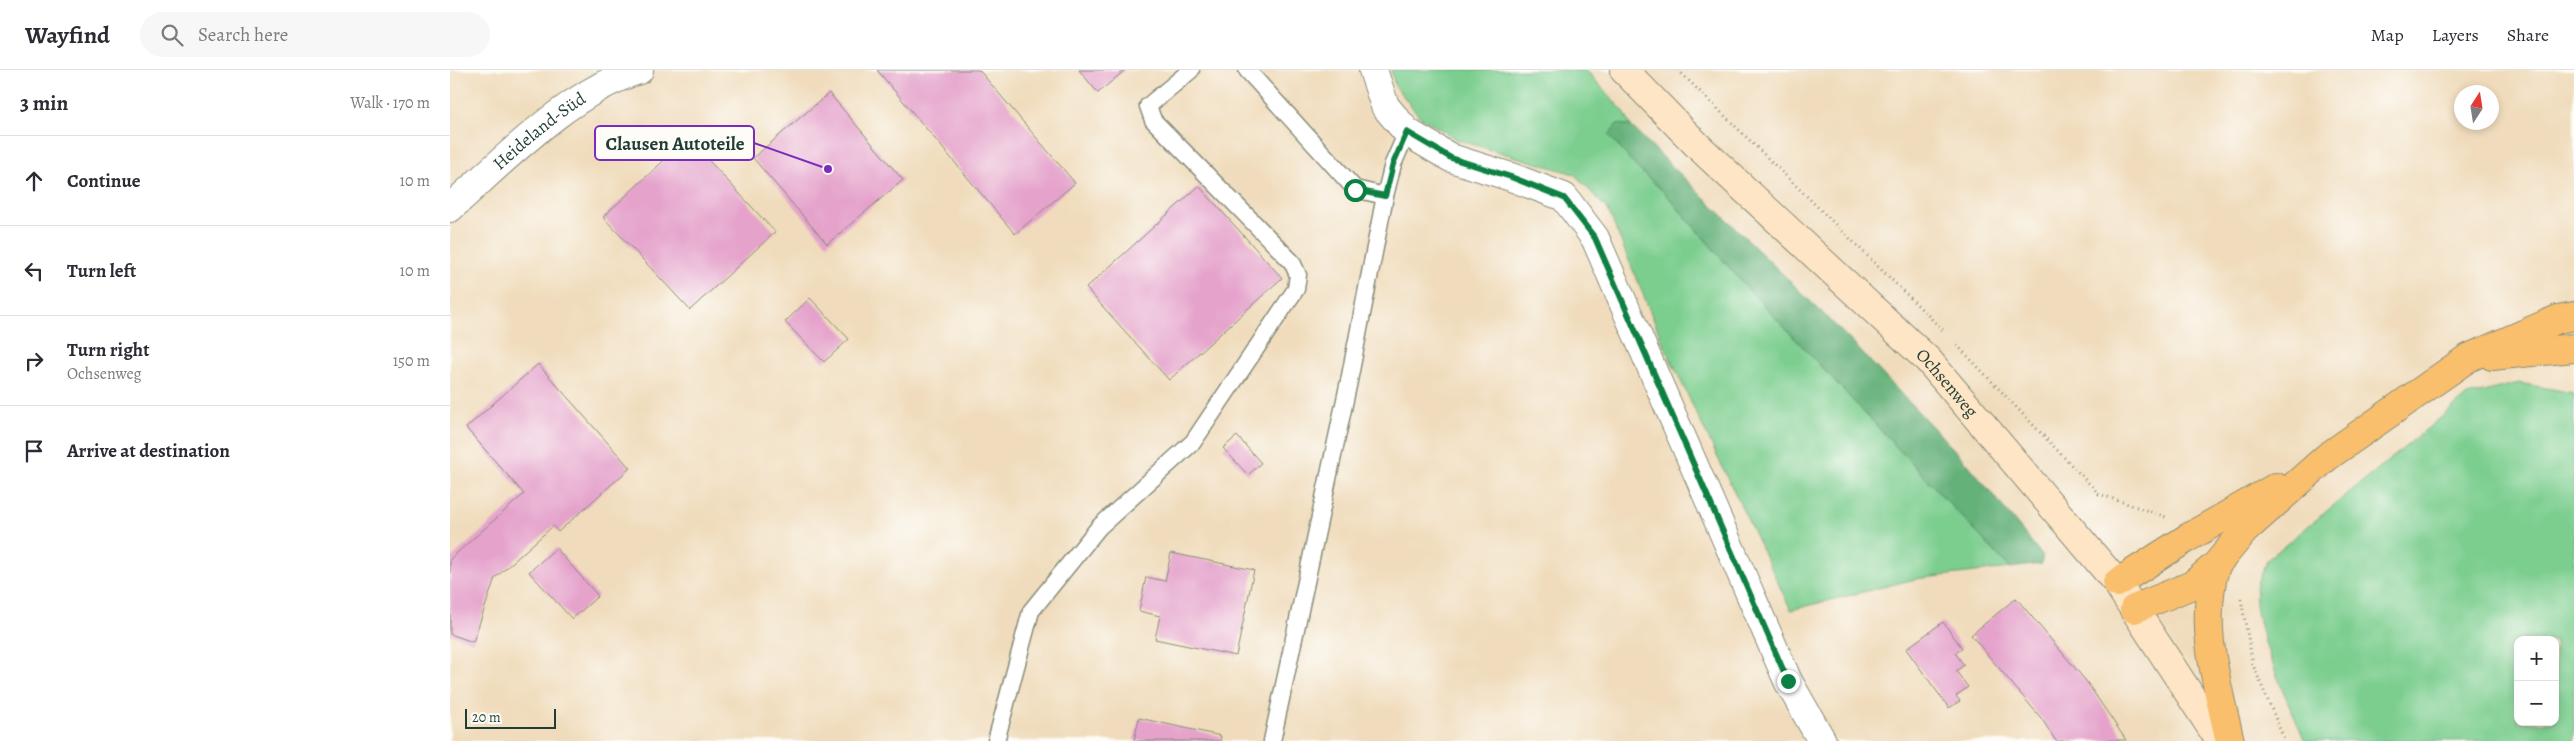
<!DOCTYPE html>
<html lang="en">
<head>
<meta charset="utf-8">
<style>
  :root { --surface:#fff; --page:#f7f7f7; --text:#2b2b33; --muted:#7c7c81; --line:#e1e1e2 }
  body { margin:0; font-family:Alegreya,serif; background:var(--page); color:var(--text) }
  .controls { position:absolute; right:15px; bottom:15px; display:grid; overflow:hidden; border-radius:10px; box-shadow:0 2px 8px #0003 }
  .controls button { width:45px; height:45px; display:grid; place-items:center; padding:0; border:0; border-bottom:1px solid var(--line); background:var(--surface); color:var(--text); font:25px sans-serif }
  .compass { position:absolute; left:2004px; top:15px; width:45px; height:45px; border-radius:50%; background:var(--surface); box-shadow:0 2px 8px #0003; rotate:12deg }
  .scale { position:absolute; left:15px; bottom:12px; width:91px; box-sizing:border-box; padding-left:5px; border:2px solid #1f3d34; border-top:0; font-size:14px; line-height:18px; white-space:nowrap; color:#1f3d34; -webkit-text-stroke:4px #fdfcf7; paint-order:stroke }
  .stop { position:absolute; width:15px; height:15px; margin:-11px; border:4px solid #0b8043; border-radius:50%; background:#fff }
  .stop.end { background:#0b8043; border-color:#fff; box-shadow:0 1px 5px #0008 }
  .list { margin:0; padding:0; list-style:none }
  h2 { display:flex; justify-content:space-between; align-items:center; height:65px; margin:0; padding:0 20px; font-size:21px }
  h2 small { font-size:16px; font-weight:400; color:var(--muted) }
  .list li { display:grid; grid-template-columns:32px 1fr auto; gap:15px; align-items:center; box-sizing:border-box; height:90px; padding:0 20px; border-top:1px solid var(--line) }
  .list b { display:block; font-size:19px; white-space:nowrap }
  .list p { margin:0; font-size:16px; white-space:nowrap; color:var(--muted) }
  .list em { font-size:16px; font-style:normal; color:var(--muted) }
  .icon { flex:none; width:28px; height:28px; fill:none; stroke:currentColor; stroke-width:2; stroke-linecap:round; stroke-linejoin:round }
  .map { position:relative; flex:none; width:2124px; height:671px; overflow:hidden }
  header { display:flex; align-items:center; gap:30px; box-sizing:border-box; height:70px; padding:0 25px; background:var(--surface); border-bottom:1px solid var(--line) }
  header strong { font-size:24px }
  nav { display:flex; gap:28px; margin-inline-start:auto; font-size:18px }
  .search { width:350px; height:45px; background:var(--page); display:flex; align-items:center; gap:12px; box-sizing:border-box; padding:0 18px; border-radius:28px; color:var(--muted); font-size:19px }
  main { display:flex }
  aside { flex:1; background:var(--surface) }
  .map>svg:first-child { display:block }
  .green { fill:#7cce8f; stroke:#4e8662; fill-rule:evenodd }
  .forest { fill:#65b17a; stroke:#427757 }
  .building { fill:#e5a3cc }
  .lines { fill:none; stroke-linecap:round; stroke-linejoin:round }
  .service-casing { stroke:#888c78; stroke-width:19 }
  .minor-casing { stroke:#888c78; stroke-width:30 }
  .secondary-casing { stroke:#888c78; stroke-width:30 }
  .trunk-casing { stroke:#888c78; stroke-width:30 }
  .path { stroke:#888c78; stroke-width:3; stroke-dasharray:1 4; stroke-linecap:butt }
  .service { stroke:#fff; stroke-width:16 }
  .minor { stroke:#fff; stroke-width:28 }
  .secondary { stroke:#fde5c5; stroke-width:28 }
  .trunk { stroke:#f9bf6d; stroke-width:28 }
  .route { stroke:#0b8043; stroke-width:6 }
  .labels { text-anchor:middle; stroke-width:4; stroke-linejoin:round; paint-order:stroke }
  .street-label { font-size:18px; fill:#1f3d34; stroke:#fdfcf7 }
  .leader { fill:none; stroke:#7b2cbf; stroke-width:2 }
  .callout-dot { fill:#7b2cbf; stroke:#fdfcf7; stroke-width:2 }
  .callout { fill:#fdfcf7; stroke:#7b2cbf; stroke-width:2 }
  .callout-label { font-size:19px; text-anchor:middle; font-weight:bold; fill:#1f3d34 }
</style>
</head>
<body>
<header>
<strong>Wayfind</strong>
<div class="search"><svg class="icon" aria-label="search" viewBox="0 0 24 24"><circle cx="10" cy="10" r="6"/><path d="M15 15l6 6"/></svg>Search here</div>
<nav><a>Map</a><a>Layers</a><a>Share</a></nav>
</header>
<main>
<aside>
<h2>3 min<small>Walk · 170 m</small></h2>
<ul class="list">
<li><svg class="icon" aria-label="ahead" viewBox="0 0 24 24"><path d="M12 20V5M6 11l6-6 6 6"/></svg><div><b>Continue</b></div><em>10 m</em></li>
<li><svg class="icon" aria-label="left" viewBox="0 0 24 24"><path d="M17 20v-9H6M10 6l-5 5 5 5"/></svg><div><b>Turn left</b></div><em>10 m</em></li>
<li><svg class="icon" aria-label="right" viewBox="0 0 24 24"><path d="M7 20v-9h11M14 6l5 5-5 5"/></svg><div><b>Turn right</b><p>Ochsenweg</p></div><em>150 m</em></li>
<li><svg class="icon" aria-label="arrive" viewBox="0 0 24 24"><path d="M6 21V4h12l-3 4 3 4H6"/></svg><div><b>Arrive at destination</b></div></li>
</ul>
</aside>
<div class="map">
<svg width="2124" height="671" viewBox="0 0 2124 671">
  <rect width="100%" height="100%" fill="#fdfcf7"/>
  <filter id="ink" filterUnits="userSpaceOnUse"><feTurbulence type="fractalNoise" baseFrequency=".02" numOctaves="2"/><feDisplacementMap in="SourceGraphic" scale="10" xChannelSelector="R" yChannelSelector="G"/><feConvolveMatrix kernelMatrix="1 2 1 2 8 2 1 2 1" color-interpolation-filters="sRGB"/></filter>
  <filter id="wash" filterUnits="userSpaceOnUse"><feTurbulence type="fractalNoise" baseFrequency=".0096" numOctaves="4" result="noise"/><feDisplacementMap in="SourceGraphic" scale="20" xChannelSelector="R" yChannelSelector="G"/><feGaussianBlur stdDeviation="1.12" result="paint"/><feColorMatrix in="noise" values="0 0 0 0 0 0 0 0 0 0 0 0 0 0 0 0 0 1.4 0 .05"/><feComposite in="paint" operator="in"/></filter>
  <g filter="url(#wash)">
    <rect width="100%" height="100%" fill="#f0dcbc"/>
    <g class="green">
      <polygon points="941,0 1136,0 1174,42 1181,56 1167,54 1186,97 1214,122 1291,211 1560,498 1465,509 1341,540 1217,282 1158,140 1124,104 1008,70 970,47 945,16"/>
      <path d="M 2069,313 L 2124,323 L 2124,671 L 1855,671 C 1840,636 1801,555 1806,519 C 1807,510 1813,499 1817,490 L 2017,326 ZM 2068,570 L 2105,570 L 2105,652 L 2068,652 Z"/>
    </g>
    <polygon class="forest" points="1167,54 1181,56 1396,266 1517,393 1592,485 1592,494 1560,498 1291,211 1214,122 1186,97 1159,65"/>
    <g id="blocks">
      <g class="building">
        <polygon points="427,0 529,0 625,113 565,164"/>
        <polygon points="629,0 675,0 648,23"/>
        <polygon points="379,23 453,110 377,174 303,88"/>
        <polygon points="238,68 325,162 240,240 153,147"/>
        <polygon points="749,116 832,208 719,310 636,218"/>
        <polygon points="360,228 399,269 374,292 335,252"/>
        <polygon points="88,294 180,398 108,462 103,456 45,508 23,572 0,564 0,489 74,424 16,358"/>
        <polygon points="787,366 811,393 798,405 773,378"/>
        <polygon points="106,478 148,526 122,549 79,502"/>
        <polygon points="721,483 804,500 786,586 705,569 710,546 689,541 696,507 715,511"/>
        <polygon points="1566,528 1636,611 1676,670 1606,671 1591,648 1521,565"/>
        <polygon points="1493,552 1512,578 1505,583 1514,595 1506,601 1518,617 1506,626 1510,631 1499,638 1456,579"/>
        <polygon points="689,648 771,666 770,671 684,671"/>
      </g>
    </g>
  </g>
  <g filter="url(#ink)">
    <use href="#blocks" fill-opacity="0" stroke="#888c78" stroke-width="1"/>
    <g class="lines">
      <g class="service-casing">
        <g id="service">
          <polyline points="797,0 905,119 935,126"/>
          <polyline points="546,671 581,541 649,457 743,372 846,219 848,205 842,192 703,50 698,36 741,0"/>
          <polyline points="822,671 899,311 935,126 943,94 957,62"/>
        </g>
      </g>
      <g class="minor-casing">
        <g id="minor">
          <polyline points="923,0 935,36 957,62 1001,88 1061,107 1114,127 1145,168 1338,611 1372,671"/>
          <path id="s1" d="M 0,138 C 54,90 119,22 189,0"/>
        </g>
      </g>
      <g class="secondary-casing">
        <g id="secondary">
          <path id="s2" d="M 1174,0 L 1250,78 L 1478,290 L 1667,513 L 1770,671"/>
        </g>
      </g>
      <g class="trunk-casing">
        <g id="trunk">
          <polyline points="2042,286 2124,278"/>
          <path d="M 1766,495 C 1748,553 1767,614 1780,671"/>
          <polyline points="1667,513 1739,467 1826,417"/>
          <polyline points="1684,539 1742,515 1766,495 1795,460 1877,387 2018,288 2108,249 2124,246"/>
        </g>
      </g>
      <g class="path">
        <polyline points="1228,0 1495,262"/>
        <polyline points="1507,275 1649,424 1716,447"/>
        <polyline points="1791,529 1803,595 1835,671"/>
      </g>
      <use href="#service" class="service"/>
      <use href="#minor" class="minor"/>
      <use href="#secondary" class="secondary"/>
      <use href="#trunk" class="trunk"/>
    </g>
  </g>
  <g class="lines" filter="url(#ink)">
    <polyline class="route" points="905,120 935,126 943,94 957,62 1001,88 1061,107 1114,128 1145,168 1338,611"/>
  </g>
  <g class="labels">
    <g class="street-label">
      <text dy="6" stroke="none"><textPath href="#s1" startOffset="118">Heideland-Süd</textPath></text>
      <text dy="6" stroke="none"><textPath href="#s2" startOffset="450">Ochsenweg</textPath></text>
    </g>
  </g>
  <path class="leader" d="M378 99L304 73"/>
  <circle class="callout-dot" cx="378" cy="99" r="5"/>
  <rect class="callout" x="145" y="56" width="159" height="34" rx="5"/>
  <g class="callout-label">
    <text x="225" y="80">Clausen Autoteile</text>
  </g>
</svg>
<div class="controls">
<button>+</button>
<button>−</button>
</div>
<svg class="compass" viewBox="-18 -18 36 36"><path d="M0-13l5 13h-10z" fill="#e53935"/><path d="M0 13l5-13h-10z" fill="#7c7c81"/></svg>
<div class="scale">20 m</div>
<div class="stop" style="left:905px;top:120px"></div>
<div class="stop end" style="left:1338px;top:611px"></div>
</div>
</main>
</body>
</html>
